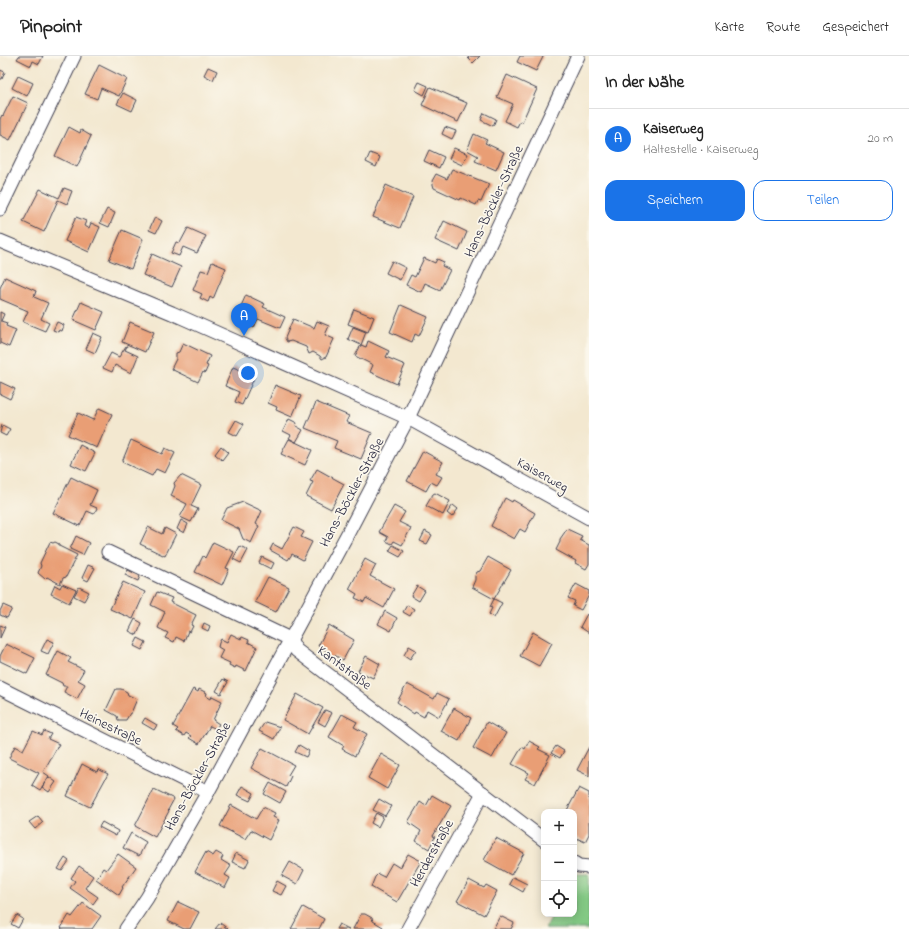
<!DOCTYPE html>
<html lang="de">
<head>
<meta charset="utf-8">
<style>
  :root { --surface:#fff; --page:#f6f6f6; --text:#222; --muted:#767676; --line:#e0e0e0; --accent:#1a73e8 }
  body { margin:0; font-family:"Indie Flower",sans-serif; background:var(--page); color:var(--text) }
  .controls { position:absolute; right:12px; bottom:12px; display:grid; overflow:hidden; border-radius:8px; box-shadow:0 2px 10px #0003 }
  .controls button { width:36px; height:36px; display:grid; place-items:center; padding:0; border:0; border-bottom:1px solid var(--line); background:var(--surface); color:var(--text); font:20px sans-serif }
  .you { position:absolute; left:248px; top:317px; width:14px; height:14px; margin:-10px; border:3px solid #fff; border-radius:50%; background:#1a73e8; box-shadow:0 0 0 6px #1a73e833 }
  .badge { display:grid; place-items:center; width:26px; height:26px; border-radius:50%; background:var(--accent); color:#fff; font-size:13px; font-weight:700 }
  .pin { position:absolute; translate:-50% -33px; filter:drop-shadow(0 1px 2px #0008) }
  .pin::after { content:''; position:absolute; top:21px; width:14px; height:12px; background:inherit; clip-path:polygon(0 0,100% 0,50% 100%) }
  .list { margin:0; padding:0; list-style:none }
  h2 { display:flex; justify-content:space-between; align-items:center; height:52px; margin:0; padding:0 16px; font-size:17px }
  h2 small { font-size:13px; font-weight:400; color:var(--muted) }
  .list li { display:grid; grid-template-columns:26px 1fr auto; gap:12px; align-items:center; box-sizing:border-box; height:60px; padding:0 16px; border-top:1px solid var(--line) }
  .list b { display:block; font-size:15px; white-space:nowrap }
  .list p { margin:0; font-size:13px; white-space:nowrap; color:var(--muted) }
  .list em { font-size:13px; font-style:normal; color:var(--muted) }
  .actions { display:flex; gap:8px; padding:12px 16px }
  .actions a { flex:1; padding:9px 0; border:1px solid var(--accent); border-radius:12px; text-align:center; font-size:14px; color:var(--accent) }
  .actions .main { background:var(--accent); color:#fff }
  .icon { flex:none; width:22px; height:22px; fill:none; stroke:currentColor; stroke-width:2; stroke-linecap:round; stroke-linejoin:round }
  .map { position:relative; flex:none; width:589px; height:873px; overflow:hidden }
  header { display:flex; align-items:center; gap:24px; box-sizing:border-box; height:56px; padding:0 20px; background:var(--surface); border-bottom:1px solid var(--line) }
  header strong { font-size:19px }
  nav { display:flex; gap:22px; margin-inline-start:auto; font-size:14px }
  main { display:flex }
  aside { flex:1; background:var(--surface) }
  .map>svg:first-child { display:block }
  .green { fill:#83c984; stroke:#527660 }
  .building { fill:#e99e75 }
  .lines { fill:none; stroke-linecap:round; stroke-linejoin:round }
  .minor-casing { stroke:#414051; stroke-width:15 }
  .minor { stroke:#fff; stroke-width:13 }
  .labels { text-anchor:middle; stroke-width:3.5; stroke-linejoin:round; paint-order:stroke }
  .street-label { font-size:14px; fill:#22223b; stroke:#fbf7ec }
</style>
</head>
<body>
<header>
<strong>Pinpoint</strong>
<nav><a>Karte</a><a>Route</a><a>Gespeichert</a></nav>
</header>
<main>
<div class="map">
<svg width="589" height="873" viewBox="0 0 589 873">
  <rect width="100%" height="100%" fill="#fbf7ec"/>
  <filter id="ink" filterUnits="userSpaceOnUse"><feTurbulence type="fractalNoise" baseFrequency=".025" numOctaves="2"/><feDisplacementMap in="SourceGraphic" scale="8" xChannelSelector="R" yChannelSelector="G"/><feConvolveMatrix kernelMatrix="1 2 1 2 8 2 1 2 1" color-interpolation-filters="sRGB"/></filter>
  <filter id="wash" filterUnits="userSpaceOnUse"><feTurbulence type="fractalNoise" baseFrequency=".012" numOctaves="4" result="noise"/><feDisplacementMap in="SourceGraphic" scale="16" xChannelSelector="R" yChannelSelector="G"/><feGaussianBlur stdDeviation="0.9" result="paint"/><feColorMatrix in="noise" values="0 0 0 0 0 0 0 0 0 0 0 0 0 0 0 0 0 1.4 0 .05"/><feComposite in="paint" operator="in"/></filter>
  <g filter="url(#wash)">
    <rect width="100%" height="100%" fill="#f3e8d0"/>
    <polygon class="green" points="575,818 589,818 589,873 545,873 553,858 574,858 574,820"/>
    <g id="blocks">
      <g class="building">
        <polygon points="19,0 43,0 39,8 33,5 31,10 17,3"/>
        <polygon points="469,0 480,0 473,7 468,2"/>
        <polygon points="520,0 543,0 543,1 536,15 517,6"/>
        <polygon points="99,9 127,23 119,40 101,32 97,43 85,38"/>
        <polygon points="208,11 217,15 213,24 204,19"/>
        <polygon points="0,14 5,16 2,23 0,23"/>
        <polygon points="507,19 537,33 522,66 520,65 517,71 505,65 513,48 497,41"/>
        <polygon points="18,20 33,27 27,40 12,32"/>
        <polygon points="419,26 428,30 424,39 415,34"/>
        <polygon points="430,31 467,47 458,66 422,49"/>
        <polygon points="123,37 137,44 132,55 117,48"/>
        <polygon points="13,40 28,47 10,84 0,79 0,63 2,59 3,60"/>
        <polygon points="484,57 496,63 493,70 481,64"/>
        <polygon points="69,71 80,77 81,74 91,80 77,111 55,100"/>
        <polygon points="445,71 456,75 452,83 442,78"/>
        <polygon points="474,78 487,84 485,87 504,96 496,114 475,105 478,100 467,94"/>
        <polygon points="454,92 468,98 462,109 449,103"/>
        <polygon points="429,94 444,101 439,112 424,105"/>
        <polygon points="370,97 380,101 376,111 366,106"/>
        <polygon points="452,113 489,128 481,146 478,145 476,149 461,142 460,144 434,132 432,125 436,118 447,123"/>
        <polygon points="386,129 413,141 400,172 373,161"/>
        <polygon points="64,132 72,135 67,148 58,144 44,176 23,166 40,133 59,142"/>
        <polygon points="107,153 115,157 109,171 100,167"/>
        <polygon points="76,161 86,165 84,170 89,172 91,167 100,171 89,196 65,185"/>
        <polygon points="155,161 162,165 156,177 149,174"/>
        <polygon points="444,165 467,176 459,195 435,184"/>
        <polygon points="188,172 206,180 197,197 183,191 179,200 171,197 176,186 180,187"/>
        <polygon points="122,174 143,183 131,213 109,204"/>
        <polygon points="152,198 181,211 172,231 143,219"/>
        <polygon points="424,202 435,207 437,203 444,206 442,210 450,214 440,234 425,227 421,236 406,229 411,219 415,221"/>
        <polygon points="392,205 406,212 400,224 386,217"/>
        <polygon points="212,206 226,212 213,243 210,241 208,246 200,242 202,238 193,234 201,214 208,216"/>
        <polygon points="5,221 36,235 34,241 48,247 41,263 49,267 45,275 23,266 28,255 0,243 0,232"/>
        <polygon points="246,239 265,248 263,251 285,261 280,272 258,263 254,272 247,268 249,264 237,259"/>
        <polygon points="81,246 104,256 96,274 73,264"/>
        <polygon points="401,249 428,261 419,280 415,278 412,286 390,276"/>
        <polygon points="354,253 374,261 368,276 348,268"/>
        <polygon points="0,256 4,258 1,265 7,267 6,270 16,274 9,291 0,287"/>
        <polygon points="293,263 314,272 317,265 329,270 325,279 334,283 326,301 322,303 320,300 313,296 309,298 306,291 291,285 287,286 285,282"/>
        <polygon points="57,266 64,269 62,275 59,274 58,276 53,274"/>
        <polygon points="130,266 154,276 145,296 122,286"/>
        <polygon points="353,271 366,276 361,289 348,283"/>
        <polygon points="93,277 102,281 95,297 86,293"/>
        <polygon points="368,285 389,295 386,301 405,309 397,328 370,316 373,309 355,300 361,289 366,291"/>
        <polygon points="183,287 210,300 206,309 208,310 205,317 203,316 198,326 171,313 176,303 176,297 179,296"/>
        <polygon points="126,290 127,290 125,294 138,300 131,317 115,309 112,316 103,312 111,297 119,301"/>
        <polygon points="233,311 255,320 242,349 235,346 239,336 225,330"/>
        <polygon points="0,326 15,333 10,343 0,338"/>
        <polygon points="275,329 301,340 292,361 276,354 277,351 268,347"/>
        <polygon points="316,346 349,360 346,366 372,377 361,403 334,392 337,385 305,372"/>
        <polygon points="99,352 112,358 97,392 68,379 78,357 93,364"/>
        <polygon points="289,363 297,367 296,370 303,374 296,386 289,382 291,379 283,375"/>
        <polygon points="236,364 244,368 237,380 229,376"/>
        <polygon points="2,369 10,373 6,380 0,377"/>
        <polygon points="289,383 312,394 305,409 281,398"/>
        <polygon points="131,384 162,398 165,392 175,397 165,417 156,413 152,420 122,406"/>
        <polygon points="80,389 95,397 86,415 71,408"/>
        <polygon points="221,390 228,396 222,404 215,398"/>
        <polygon points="423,395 443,406 436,418 442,421 437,429 431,426 426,435 407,425"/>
        <polygon points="317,413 344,428 331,453 306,440 313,426 310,425"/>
        <polygon points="181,419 201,429 191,450 198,453 191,466 180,461 187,448 171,440 175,430 174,427"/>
        <polygon points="71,421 97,434 90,449 97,452 94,458 87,455 80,470 53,457"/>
        <polygon points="435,437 450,445 443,459 426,450 433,438"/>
        <polygon points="505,442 512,446 513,444 535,457 525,476 520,473 514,483 491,470"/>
        <polygon points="243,446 262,455 256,468 259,470 251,487 243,483 239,473 221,464 227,452"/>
        <polygon points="453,449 458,453 452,461 447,457"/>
        <polygon points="394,450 405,456 399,466 411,472 402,489 394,485 392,488 386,485 388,481 379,476"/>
        <polygon points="181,464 188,468 184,477 177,473"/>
        <polygon points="148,471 162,478 165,472 176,478 165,500 140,488"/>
        <polygon points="294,471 304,476 301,481 312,486 303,504 292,498 288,504 270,494 273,488 282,493"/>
        <polygon points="567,473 582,480 580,484 589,489 589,508 586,513 575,507 576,505 556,494 560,486 560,483"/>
        <polygon points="425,475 432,479 427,488 420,485"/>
        <polygon points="76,480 89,487 83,499 70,493"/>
        <polygon points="50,486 53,487 55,486 59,488 59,490 77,499 66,521 63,522 60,528 47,521 45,523 38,517 41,510 40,507"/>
        <polygon points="213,486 234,496 226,512 229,513 222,529 195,516 203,500 205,502"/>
        <polygon points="393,489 404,495 400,501 389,495"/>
        <polygon points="240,490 248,494 241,507 233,503"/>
        <polygon points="262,501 274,507 271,513 259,507"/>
        <polygon points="488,501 511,514 494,543 502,547 494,562 489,558 492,552 490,551 494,543 472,531 475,524 475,520 477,516 480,515"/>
        <polygon points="365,503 376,509 370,520 394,533 384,552 366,542 364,546 355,542 357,538 349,533"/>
        <polygon points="88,509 95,512 88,525 82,522"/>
        <polygon points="128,514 140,520 138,525 125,519"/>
        <polygon points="268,521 289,531 276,556 255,546"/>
        <polygon points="123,526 145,536 133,563 110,553"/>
        <polygon points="62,528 76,534 69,547 51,538 55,529 60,532"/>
        <polygon points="576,528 589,535 589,539 581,554 573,550 575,545 568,542"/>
        <polygon points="417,530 425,535 419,545 411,540"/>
        <polygon points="79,531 89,536 84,545 74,540"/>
        <polygon points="157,536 172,542 170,546 196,559 191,569 193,570 190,576 188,575 184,585 176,581 174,586 165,582 168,577 158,572 165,556 151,549"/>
        <polygon points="3,549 12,553 7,562 0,559 0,555"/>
        <polygon points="407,549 414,553 410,560 403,556"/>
        <polygon points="385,555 397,562 391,575 378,568"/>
        <polygon points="587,558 589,560 589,577 580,571"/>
        <polygon points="135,563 142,567 137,579 129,575"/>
        <polygon points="204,567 210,570 208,575 202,572"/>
        <polygon points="0,569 5,571 0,582"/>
        <polygon points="329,569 354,584 343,604 334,599 331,603 324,599 327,595 318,590"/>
        <polygon points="533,576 552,587 539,610 520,600"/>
        <polygon points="231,578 241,583 242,581 249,584 248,586 257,591 246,615 236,610 235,612 229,609 230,607 219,602 223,594 218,591 219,587 221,583 227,586"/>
        <polygon points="138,582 146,586 142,594 134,590"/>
        <polygon points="47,583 54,586 48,598 41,595"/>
        <polygon points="6,588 35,602 27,618 0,605 0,600"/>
        <polygon points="409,590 416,594 410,603 404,599"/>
        <polygon points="58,595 71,602 68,606 84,614 78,624 85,628 77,643 64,636 67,630 63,630 62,627 46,619"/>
        <polygon points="366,600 380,608 373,622 358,615"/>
        <polygon points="223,623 228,626 221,638 216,635"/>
        <polygon points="407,628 434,643 437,637 449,643 439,661 427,654 424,661 415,656 414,658 397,646"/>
        <polygon points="116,633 121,633 127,636 128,639 137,643 131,657 130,657 126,664 118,664 117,660 106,654"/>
        <polygon points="193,633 198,636 199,633 207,637 206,640 211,643 212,640 222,645 213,664 219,668 216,673 210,670 199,688 189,682 191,680 186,677 184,680 176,675 178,673 173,670"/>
        <polygon points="297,638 323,652 308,678 283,664"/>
        <polygon points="454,652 471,662 459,685 441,675"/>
        <polygon points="325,654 332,657 325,670 318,666"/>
        <polygon points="342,658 357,666 354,671 367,678 355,700 342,693 344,690 329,681"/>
        <polygon points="145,662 157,669 154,674 142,667"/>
        <polygon points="265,666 280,671 274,683 259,675"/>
        <polygon points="487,666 506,677 492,702 473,692"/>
        <polygon points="33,675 42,679 44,675 51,678 48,683 59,688 43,716 49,720 40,734 32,729 39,717 9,702 15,690 23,694"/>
        <polygon points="529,685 540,691 538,693 550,699 535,728 525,723 529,717 512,708 522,691 525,693"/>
        <polygon points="299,689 309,695 306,701 295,696"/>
        <polygon points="556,690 564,695 560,702 551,697"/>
        <polygon points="589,691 589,720 577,714"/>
        <polygon points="262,692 294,709 288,719 291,720 286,731 251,712"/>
        <polygon points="381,698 400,709 387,733 368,722"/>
        <polygon points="82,708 97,716 98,713 108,718 90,751 67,740"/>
        <polygon points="49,721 56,726 49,736 42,731"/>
        <polygon points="270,727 286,736 280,747 264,738"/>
        <polygon points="242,730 254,737 250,745 237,739"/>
        <polygon points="579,732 589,737 589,778 585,786 574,781 574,756 566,756"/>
        <polygon points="154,733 174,743 168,754 169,755 155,781 135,770"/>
        <polygon points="432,739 451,750 433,780 435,781 429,793 416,785 421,775 408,766 420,746 426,750"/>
        <polygon points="379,743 391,750 385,760 373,754"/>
        <polygon points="231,749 256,763 263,751 275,757 273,761 279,764 269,784 251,774 245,783 220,770"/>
        <polygon points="376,757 383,761 378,771 371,767"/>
        <polygon points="38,760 43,766 35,773 29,766"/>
        <polygon points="102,766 118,775 116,780 99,771"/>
        <polygon points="131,777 146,786 139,800 123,792"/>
        <polygon points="496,782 524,797 511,819 484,804"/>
        <polygon points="206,796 213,800 216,796 223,800 221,804 231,810 225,819 230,822 225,832 195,816"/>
        <polygon points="236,797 249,804 245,812 232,806"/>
        <polygon points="118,798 136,811 122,831 123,832 119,839 96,823 103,812 106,814"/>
        <polygon points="408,798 421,805 397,846 371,831 375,821 378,818 384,821 392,807 400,812"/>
        <polygon points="65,802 69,805 62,815 58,813"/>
        <polygon points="290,806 304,814 297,828 282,820"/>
        <polygon points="79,810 93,820 85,832 98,841 93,848 70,832 75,825 71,822"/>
        <polygon points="513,821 527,828 523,836 509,828"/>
        <polygon points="469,824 484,832 486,829 497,835 484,859 457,845"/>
        <polygon points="277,825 286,830 281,839 272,835"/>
        <polygon points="178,846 199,856 190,873 184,873 168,865"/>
        <polygon points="83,847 101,860 92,873 62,873 61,872 69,859 72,861"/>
        <polygon points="303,851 324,863 319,873 291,873"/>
        <polygon points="361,858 365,858 372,862 373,865 383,871 382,873 353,873"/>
        <polygon points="17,859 23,863 18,872 11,868"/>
        <polygon points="500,860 514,867 511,873 493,873"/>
        <polygon points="220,867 228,873 215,873"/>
        <polygon points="339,868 349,873 336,873"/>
      </g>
    </g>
  </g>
  <g filter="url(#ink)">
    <use href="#blocks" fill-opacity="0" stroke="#414051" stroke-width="1"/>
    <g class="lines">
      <g class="minor-casing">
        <g id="minor">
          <polyline points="0,153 74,0"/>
          <polyline points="0,185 172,257 408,362 589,462"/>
          <polyline points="108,496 290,583 296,594 544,784"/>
          <polyline points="0,632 208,736"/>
          <polyline points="574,807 579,810 589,811"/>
          <polyline points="126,873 147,842 208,736 348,477 408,362 578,0"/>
          <polyline points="408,873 483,737"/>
        </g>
      </g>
      <use href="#minor" class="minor"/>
    </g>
  </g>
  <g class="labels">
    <g class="street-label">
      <text transform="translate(493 145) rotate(-65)" y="5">Hans-Böckler-Straße</text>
      <text transform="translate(543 418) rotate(29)" y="5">Kaiserweg</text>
      <text transform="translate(351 436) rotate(-62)" y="5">Hans-Böckler-Straße</text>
      <text transform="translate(345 611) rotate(37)" y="5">Kantstraße</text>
      <text transform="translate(111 670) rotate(26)" y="5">Heinestraße</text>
      <text transform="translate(197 720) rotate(-61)" y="5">Hans-Böckler-Straße</text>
      <text transform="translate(431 797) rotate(-61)" y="5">Herderstraße</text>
    </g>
  </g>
</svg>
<div class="controls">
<button>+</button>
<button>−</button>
<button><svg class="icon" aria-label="locate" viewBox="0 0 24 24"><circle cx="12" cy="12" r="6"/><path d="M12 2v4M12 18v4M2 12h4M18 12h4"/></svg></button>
</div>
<div class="you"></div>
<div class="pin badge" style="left:244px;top:280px">A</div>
</div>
<aside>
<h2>In der Nähe<small></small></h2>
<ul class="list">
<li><span class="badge">A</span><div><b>Kaiserweg</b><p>Haltestelle · Kaiserweg</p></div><em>20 m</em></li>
</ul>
<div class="actions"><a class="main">Speichern</a><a>Teilen</a></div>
</aside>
</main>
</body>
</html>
